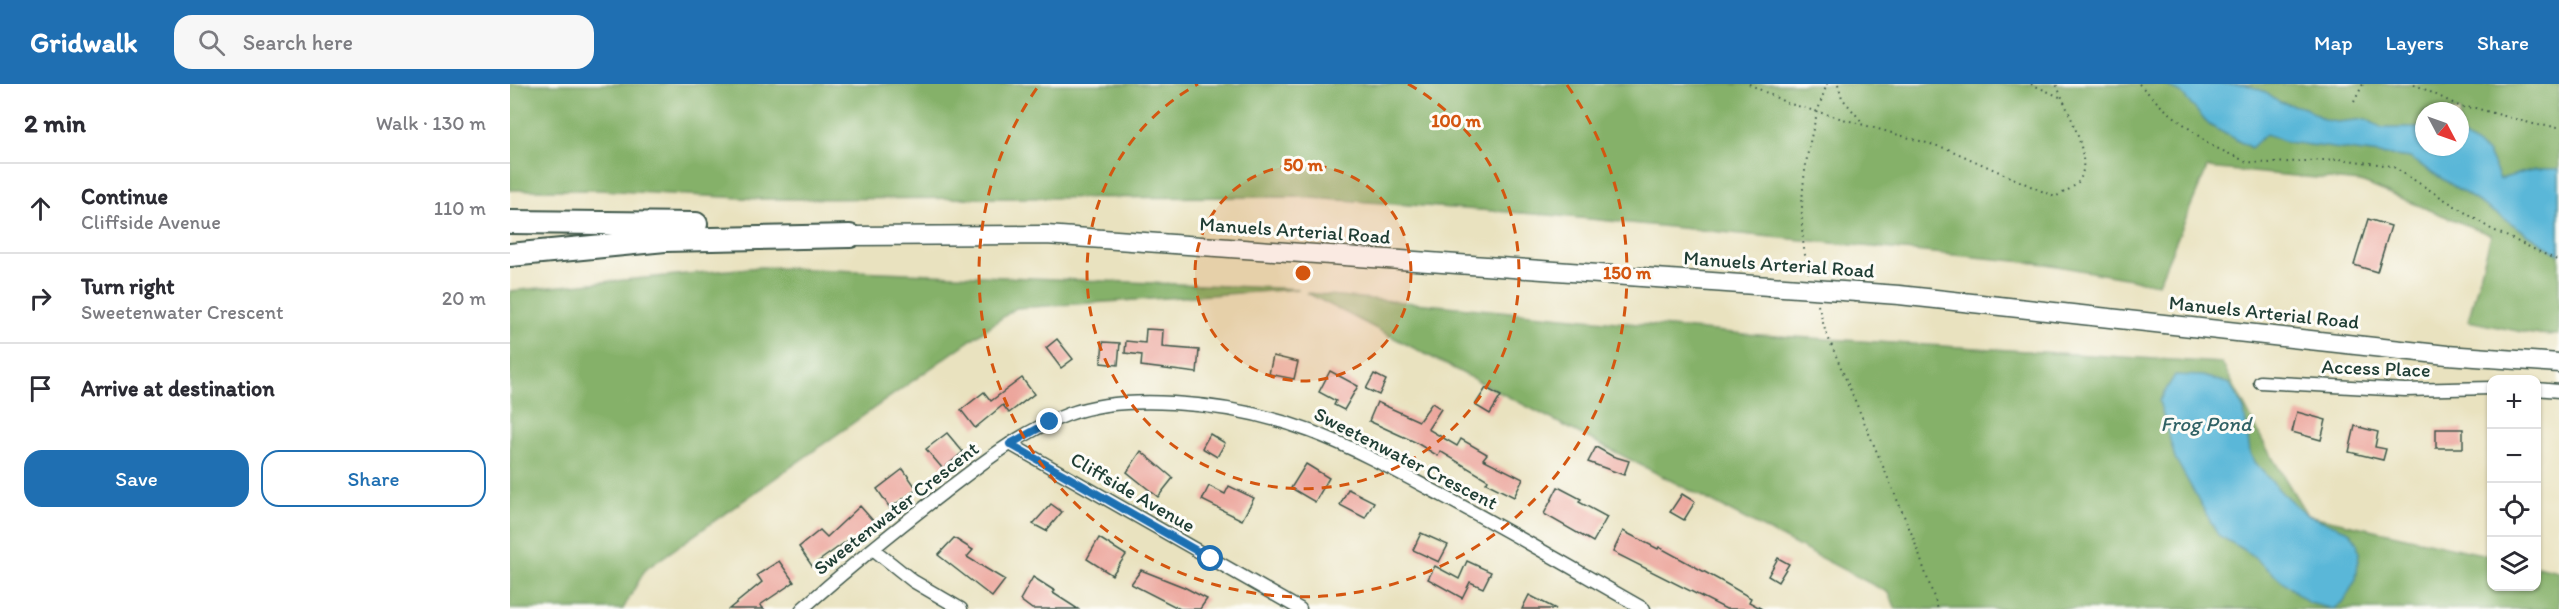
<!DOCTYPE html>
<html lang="en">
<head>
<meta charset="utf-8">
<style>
  :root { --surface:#fff; --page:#f7f7f7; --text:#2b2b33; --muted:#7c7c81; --line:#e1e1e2; --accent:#1f6fb2 }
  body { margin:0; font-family:Itim,sans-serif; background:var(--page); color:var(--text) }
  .controls { position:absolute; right:18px; bottom:18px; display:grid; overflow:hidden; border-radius:12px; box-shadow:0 2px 4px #0004 }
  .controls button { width:54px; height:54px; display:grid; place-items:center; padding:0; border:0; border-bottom:2px solid var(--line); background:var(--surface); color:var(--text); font:30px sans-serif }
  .compass { position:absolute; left:1905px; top:18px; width:54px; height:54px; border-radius:50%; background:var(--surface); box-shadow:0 2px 4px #0004; rotate:131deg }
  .stop { position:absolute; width:18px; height:18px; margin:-14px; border:4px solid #1f6fb2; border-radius:50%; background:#fff }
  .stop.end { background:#1f6fb2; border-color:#fff; box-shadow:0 2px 6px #0008 }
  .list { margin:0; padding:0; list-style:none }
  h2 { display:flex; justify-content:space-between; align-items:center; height:78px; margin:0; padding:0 24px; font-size:26px }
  h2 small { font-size:20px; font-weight:400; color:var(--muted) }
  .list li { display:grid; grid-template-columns:39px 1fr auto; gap:18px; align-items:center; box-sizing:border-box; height:90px; padding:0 24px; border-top:2px solid var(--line) }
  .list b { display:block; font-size:22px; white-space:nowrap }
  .list p { margin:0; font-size:20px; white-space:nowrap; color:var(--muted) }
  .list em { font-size:20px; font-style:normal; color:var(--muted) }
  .actions { display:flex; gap:12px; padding:18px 24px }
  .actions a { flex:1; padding:14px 0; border:2px solid var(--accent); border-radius:18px; text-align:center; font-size:21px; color:var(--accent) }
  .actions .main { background:var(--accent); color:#fff }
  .icon { flex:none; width:33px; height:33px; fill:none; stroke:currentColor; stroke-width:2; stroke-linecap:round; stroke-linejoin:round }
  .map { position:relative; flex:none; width:2049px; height:525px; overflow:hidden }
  header { display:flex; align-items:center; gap:36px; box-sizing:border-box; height:84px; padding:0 30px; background:var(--accent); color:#fff }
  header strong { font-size:28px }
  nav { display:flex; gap:33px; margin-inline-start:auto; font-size:21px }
  .search { width:420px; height:54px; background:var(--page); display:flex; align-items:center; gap:15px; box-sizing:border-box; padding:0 21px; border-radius:18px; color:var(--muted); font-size:22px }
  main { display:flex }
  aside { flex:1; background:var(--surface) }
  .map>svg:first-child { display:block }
  .forest { fill:#85b169; stroke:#52774e; stroke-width:1.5; fill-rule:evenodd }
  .water { fill:#5ab7d8; stroke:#3c7a86; stroke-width:1.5 }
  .building { fill:#eca69c }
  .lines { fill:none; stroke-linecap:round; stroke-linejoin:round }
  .minor-casing { stroke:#3d5649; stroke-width:15 }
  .secondary-casing { stroke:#3d5649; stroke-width:21 }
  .motorway-casing { stroke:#3d5649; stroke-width:26 }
  .path { stroke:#3d5649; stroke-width:2; stroke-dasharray:1.5 4.5; stroke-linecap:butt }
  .minor { stroke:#fff; stroke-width:12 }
  .secondary { stroke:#fff; stroke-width:18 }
  .motorway { stroke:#fff; stroke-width:22 }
  .secondary-bridge-casing { stroke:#3d5649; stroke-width:21; stroke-linecap:butt }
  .secondary-bridge { stroke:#fff; stroke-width:18 }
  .route { stroke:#1f6fb2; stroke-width:8 }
  .ring { fill:none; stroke:#d45610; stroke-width:3; stroke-dasharray:10 8 }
  .labels { text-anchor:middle; stroke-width:6; stroke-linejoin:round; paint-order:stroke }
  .street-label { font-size:20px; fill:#1f3d34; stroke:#fdfcf7 }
  .water-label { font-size:21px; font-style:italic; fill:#316265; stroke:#fdfcf7 }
  .centre { fill:#d45610; stroke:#fdfcf7; stroke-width:3 }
  .ring-label { font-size:18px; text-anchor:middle; font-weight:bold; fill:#d45610; stroke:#fdfcf7; stroke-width:6; stroke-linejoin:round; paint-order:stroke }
</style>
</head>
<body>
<header>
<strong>Gridwalk</strong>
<div class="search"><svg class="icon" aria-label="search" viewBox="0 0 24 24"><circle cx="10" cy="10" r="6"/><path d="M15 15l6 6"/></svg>Search here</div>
<nav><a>Map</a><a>Layers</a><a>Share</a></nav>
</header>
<main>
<aside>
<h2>2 min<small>Walk · 130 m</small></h2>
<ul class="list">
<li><svg class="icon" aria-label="ahead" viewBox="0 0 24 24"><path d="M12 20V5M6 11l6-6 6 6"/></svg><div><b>Continue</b><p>Cliffside Avenue</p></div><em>110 m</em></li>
<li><svg class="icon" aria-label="right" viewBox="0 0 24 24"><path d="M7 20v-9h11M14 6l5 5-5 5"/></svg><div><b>Turn right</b><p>Sweetenwater Crescent</p></div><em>20 m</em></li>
<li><svg class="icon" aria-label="arrive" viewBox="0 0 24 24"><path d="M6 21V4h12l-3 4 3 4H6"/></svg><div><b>Arrive at destination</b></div></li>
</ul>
<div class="actions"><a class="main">Save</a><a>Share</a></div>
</aside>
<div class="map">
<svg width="2049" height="525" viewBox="0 0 2049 525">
  <rect width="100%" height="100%" fill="#fdfcf7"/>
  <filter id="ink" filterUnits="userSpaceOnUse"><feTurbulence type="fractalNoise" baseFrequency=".0167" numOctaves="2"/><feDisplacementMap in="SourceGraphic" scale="12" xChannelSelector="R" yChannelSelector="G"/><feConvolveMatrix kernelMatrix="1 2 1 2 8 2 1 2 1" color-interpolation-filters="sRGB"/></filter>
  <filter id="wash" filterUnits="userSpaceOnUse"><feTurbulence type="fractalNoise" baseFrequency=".008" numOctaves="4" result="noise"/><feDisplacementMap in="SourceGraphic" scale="24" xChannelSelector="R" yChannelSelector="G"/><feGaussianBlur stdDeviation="1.35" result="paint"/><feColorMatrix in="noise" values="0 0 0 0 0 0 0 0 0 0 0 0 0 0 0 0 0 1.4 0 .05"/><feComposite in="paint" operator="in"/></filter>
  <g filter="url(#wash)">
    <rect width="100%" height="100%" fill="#e9e2bf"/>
    <g class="forest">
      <path d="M 0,0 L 2049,0 L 2049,251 L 2022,250 L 1958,237 L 1981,151 L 1851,98 L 1697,84 L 1648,200 L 1536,180 L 1039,131 L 787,113 L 250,115 L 89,106 L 0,106 ZM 1914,27 L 1950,27 L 1950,63 L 1914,63 Z"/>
      <polygon points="250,183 789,205 506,224 135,486 113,525 0,525 0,207"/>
      <polygon points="797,209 1235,250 1712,279 1757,365 1797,431 1981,472 1982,502 2026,502 2027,482 2049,487 2049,525 1386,525 1379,509"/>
    </g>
    <g class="water">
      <polygon points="1653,0 1734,0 1756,8 1770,18 1795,24 1815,36 1827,38 1856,35 1872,44 1914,44 1914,63 1950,63 1950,50 1978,69 1990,95 2025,85 2049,85 2049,170 1900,74 1777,58 1756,50 1741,64 1699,41 1671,9"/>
      <polygon points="1665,291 1693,292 1720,300 1734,326 1740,369 1744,378 1772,409 1797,431 1839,447 1847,458 1849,470 1846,495 1834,517 1823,525 1799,519 1736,467 1708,451 1665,374 1649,317"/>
    </g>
    <g id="blocks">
      <g class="building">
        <polygon points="1858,135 1881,142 1867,188 1844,181"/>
        <polygon points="636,245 653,246 652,263 689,266 687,289 631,282 632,271 615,269 616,257 635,259"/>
        <polygon points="547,255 563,275 551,284 536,264"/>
        <polygon points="593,258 610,259 608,281 591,279"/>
        <polygon points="763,272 788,278 784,295 759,290"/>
        <polygon points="820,287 848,302 834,326 824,321 826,317 809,308"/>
        <polygon points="864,290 876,296 869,311 856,305"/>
        <polygon points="512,294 524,310 499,329 493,321 465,344 451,326 474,308 481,317"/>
        <polygon points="976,304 991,312 980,330 965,321"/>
        <polygon points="867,318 909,337 922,319 931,325 918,345 947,362 951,355 977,370 973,375 1013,395 1004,413 976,399 978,396 930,367 928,372 905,358 859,337"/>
        <polygon points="1787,328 1816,336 1811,356 1782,348"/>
        <polygon points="1845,342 1868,348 1865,363 1876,365 1873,376 1839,368"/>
        <rect x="1926" y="345" width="27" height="19"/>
        <polygon points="437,349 453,368 433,385 416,365"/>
        <polygon points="700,350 715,359 707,373 692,364"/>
        <polygon points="1086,363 1102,372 1119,377 1114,391 1078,378"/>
        <polygon points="631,367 663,394 648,413 617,388"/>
        <polygon points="796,380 819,394 805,418 781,404"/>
        <polygon points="393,385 407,405 380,424 367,405"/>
        <polygon points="699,402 715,410 719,402 744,414 732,436 692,416"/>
        <polygon points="1048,403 1071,415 1069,418 1097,433 1083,458 1034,430"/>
        <polygon points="838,405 864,418 855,434 830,421"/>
        <polygon points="1172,410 1185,418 1174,436 1160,428"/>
        <polygon points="541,420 552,428 536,447 523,440"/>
        <polygon points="350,422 365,439 343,457 341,454 302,482 289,463 310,446 317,453"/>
        <polygon points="1113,447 1148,465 1149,463 1213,498 1241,514 1239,518 1252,525 1216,525 1103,468"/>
        <polygon points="911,449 938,461 929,478 903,466"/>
        <polygon points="444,454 463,466 457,473 495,496 482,513 428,471"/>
        <polygon points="589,454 616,471 602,491 577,475"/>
        <polygon points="1268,474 1279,480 1268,498 1258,492"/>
        <polygon points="269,477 284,498 250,521 254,525 219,525 252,498 247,491"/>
        <polygon points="957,477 981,488 973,504 960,498 952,514 918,495 925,482 949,495"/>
        <polygon points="631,486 674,503 697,515 690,525 670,525 621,500"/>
        <polygon points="523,493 545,507 543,509 568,525 522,525 510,516"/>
        <polygon points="1019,511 1046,525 1012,525"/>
      </g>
    </g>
  </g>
  <g filter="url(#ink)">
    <use href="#blocks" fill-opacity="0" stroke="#3d5649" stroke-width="1.5"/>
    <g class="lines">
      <g class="minor-casing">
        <g id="minor">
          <polyline points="1750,298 1895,306 1982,304"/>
          <polyline points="2026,305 2049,307"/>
          <polyline points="500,360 790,525"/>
          <polyline points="363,465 403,497 451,525"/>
          <path d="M 292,525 C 337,485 385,446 433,409 C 472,379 512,347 559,330 C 592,318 628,317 663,319 C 774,325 838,361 933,412 C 1001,448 1067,487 1134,525"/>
        </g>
      </g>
      <g class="secondary-casing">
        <g id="secondary">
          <polyline points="340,152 536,151 1259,202"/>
          <polyline points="1347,208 1389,211 1937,271 2049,279"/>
        </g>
      </g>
      <g class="motorway-casing">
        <g id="motorway">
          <polyline points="0,138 186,140"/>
          <polyline points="0,171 155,156 340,152"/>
        </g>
      </g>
      <g class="path">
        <path d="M 1239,0 L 1277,19 L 1438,65 L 1545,113 C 1552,109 1564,104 1569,97 C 1584,74 1556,24 1546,0"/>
        <polyline points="1328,0 1332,14 1352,38"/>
        <polyline points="1521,0 1552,14"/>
        <polyline points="1629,0 1652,23 1700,61 1737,78 1762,79 1830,75 1882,82 1981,145 2049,177"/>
        <polyline points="1904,0 1951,23 1965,24 2027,41 2049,43"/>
        <polyline points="1844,18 1853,0"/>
        <path d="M 1299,189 C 1283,132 1296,55 1317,0"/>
        <polyline points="1308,221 1315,246 1403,453 1428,525"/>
      </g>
      <use href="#minor" class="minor"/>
      <use href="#secondary" class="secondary"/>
      <use href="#motorway" class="motorway"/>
      <g class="secondary-bridge-casing">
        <polyline id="secondary-bridge" points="1259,202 1347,208"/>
      </g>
      <use href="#secondary-bridge" class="secondary-bridge"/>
    </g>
  </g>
  <g class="lines" filter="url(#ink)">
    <polyline class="route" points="540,338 500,360 701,475"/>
  </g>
  <circle cx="793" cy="189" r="108" fill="#d45610" fill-opacity=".12"/>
  <g class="ring">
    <circle cx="793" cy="189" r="108"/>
    <path d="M898 0A216 216 0 1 1 688 0"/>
    <path d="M1057 1A324 324 0 1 1 529 1"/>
  </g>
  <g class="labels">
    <g class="street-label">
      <text transform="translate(785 146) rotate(4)" y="7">Manuels Arterial Road</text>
      <text transform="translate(1269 180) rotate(4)" y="7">Manuels Arterial Road</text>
      <text transform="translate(1754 228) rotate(6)" y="7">Manuels Arterial Road</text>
      <text transform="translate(1866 284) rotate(2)" y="7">Access Place</text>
      <text transform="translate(896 374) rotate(27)" y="7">Sweetenwater Crescent</text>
      <text transform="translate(623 408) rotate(30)" y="7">Cliffside Avenue</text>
      <text transform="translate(386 424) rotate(-38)" y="7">Sweetenwater Crescent</text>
    </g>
    <g class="water-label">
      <text x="1696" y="347">Frog Pond</text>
    </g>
  </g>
  <circle cx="793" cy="189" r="9" class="centre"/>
  <g class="ring-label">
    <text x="946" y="43">100 m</text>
    <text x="793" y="87">50 m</text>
    <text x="1117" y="195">150 m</text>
  </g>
</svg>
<div class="controls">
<button>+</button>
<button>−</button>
<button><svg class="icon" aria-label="locate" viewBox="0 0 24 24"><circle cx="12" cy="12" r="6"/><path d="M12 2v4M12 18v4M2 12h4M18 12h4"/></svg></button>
<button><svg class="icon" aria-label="layers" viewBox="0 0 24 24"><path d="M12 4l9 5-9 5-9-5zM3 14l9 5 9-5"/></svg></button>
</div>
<svg class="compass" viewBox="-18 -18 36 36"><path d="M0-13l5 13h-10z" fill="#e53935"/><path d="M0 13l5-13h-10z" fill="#7c7c81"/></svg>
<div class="stop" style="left:701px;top:475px"></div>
<div class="stop end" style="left:540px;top:338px"></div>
</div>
</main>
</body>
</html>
